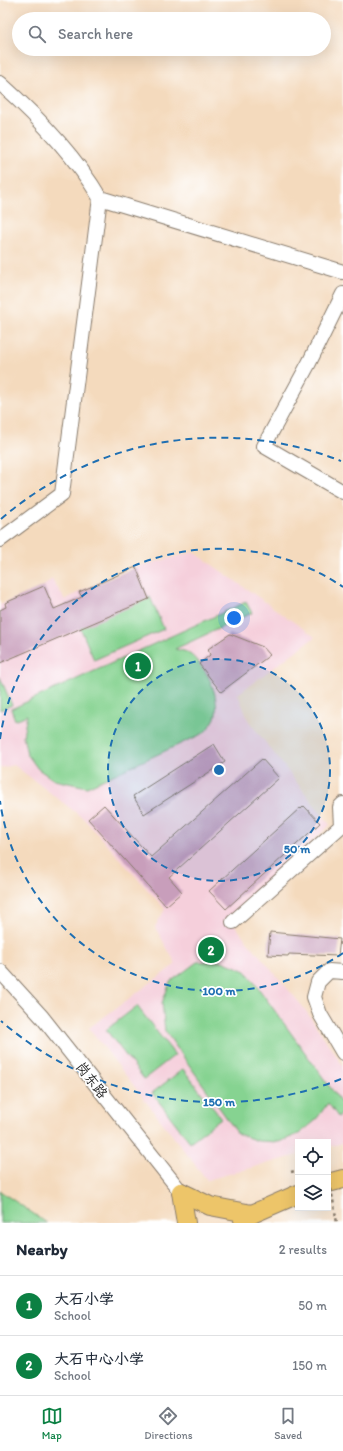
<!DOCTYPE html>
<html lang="en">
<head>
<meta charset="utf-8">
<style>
  :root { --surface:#fff; --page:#f2f2f3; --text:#1f2937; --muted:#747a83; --line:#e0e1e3; --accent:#0b8043 }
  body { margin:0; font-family:Itim,"LXGW WenKai TC",sans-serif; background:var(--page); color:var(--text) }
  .controls { position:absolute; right:12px; bottom:12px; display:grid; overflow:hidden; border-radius:0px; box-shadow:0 4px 16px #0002 }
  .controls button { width:36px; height:36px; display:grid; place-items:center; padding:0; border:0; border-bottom:1px solid var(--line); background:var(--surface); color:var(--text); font:20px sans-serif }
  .you { position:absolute; left:234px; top:618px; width:14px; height:14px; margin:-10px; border:3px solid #fff; border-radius:50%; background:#1a73e8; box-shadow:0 0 0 6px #1a73e833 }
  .badge { display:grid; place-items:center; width:26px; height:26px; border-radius:50%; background:var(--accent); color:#fff; font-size:13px; font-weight:700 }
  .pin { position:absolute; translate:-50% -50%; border:2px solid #fff; box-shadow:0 1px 4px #0006 }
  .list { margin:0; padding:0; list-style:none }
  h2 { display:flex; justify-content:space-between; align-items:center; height:52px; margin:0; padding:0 16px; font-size:17px }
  h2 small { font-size:13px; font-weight:400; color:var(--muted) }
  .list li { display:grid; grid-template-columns:26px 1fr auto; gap:12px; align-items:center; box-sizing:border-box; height:60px; padding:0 16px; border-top:1px solid var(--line) }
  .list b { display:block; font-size:15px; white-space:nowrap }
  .list p { margin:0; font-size:13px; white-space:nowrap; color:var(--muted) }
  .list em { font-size:13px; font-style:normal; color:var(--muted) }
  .icon { flex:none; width:22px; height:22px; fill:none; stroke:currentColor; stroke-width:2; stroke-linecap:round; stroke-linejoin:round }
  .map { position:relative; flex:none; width:343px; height:1223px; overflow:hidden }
  .search { position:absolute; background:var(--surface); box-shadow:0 4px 16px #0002; left:12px; right:12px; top:12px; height:44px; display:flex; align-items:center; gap:10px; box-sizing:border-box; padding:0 14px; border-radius:22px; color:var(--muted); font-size:15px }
  .sheet { height:172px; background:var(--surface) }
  nav { display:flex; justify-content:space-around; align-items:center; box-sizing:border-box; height:56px; border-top:1px solid var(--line); background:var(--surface); font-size:11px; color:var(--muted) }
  nav a { display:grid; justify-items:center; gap:2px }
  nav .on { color:var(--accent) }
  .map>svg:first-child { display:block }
  .built { fill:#f5cfdb }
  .green { fill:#86d391; stroke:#517856 }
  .building { fill:#c89ebb }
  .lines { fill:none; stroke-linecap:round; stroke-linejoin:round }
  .minor-casing { stroke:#887b6c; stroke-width:16 }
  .major-casing { stroke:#887b6c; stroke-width:20 }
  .path { stroke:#887b6c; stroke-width:2.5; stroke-dasharray:3 3; stroke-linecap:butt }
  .minor { stroke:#fff; stroke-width:14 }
  .major { stroke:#edc569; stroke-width:18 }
  .path-bridge { stroke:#887b6c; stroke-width:2.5; stroke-dasharray:3 3; stroke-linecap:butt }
  .ring { fill:none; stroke:#1f6fb2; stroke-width:2; stroke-dasharray:7 5 }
  .labels { text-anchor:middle; stroke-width:3.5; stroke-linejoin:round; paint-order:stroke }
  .street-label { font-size:14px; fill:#1c1c1c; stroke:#fff }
  .centre { fill:#1f6fb2; stroke:#fff; stroke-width:2 }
  .ring-label { font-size:12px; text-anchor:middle; font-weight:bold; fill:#1f6fb2; stroke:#fff; stroke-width:3.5; stroke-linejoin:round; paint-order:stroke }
</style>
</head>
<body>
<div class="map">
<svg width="343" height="1223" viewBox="0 0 343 1223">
  <rect width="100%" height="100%" fill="#fff"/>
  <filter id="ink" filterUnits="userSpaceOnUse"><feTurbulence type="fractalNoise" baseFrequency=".025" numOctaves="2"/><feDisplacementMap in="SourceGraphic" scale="8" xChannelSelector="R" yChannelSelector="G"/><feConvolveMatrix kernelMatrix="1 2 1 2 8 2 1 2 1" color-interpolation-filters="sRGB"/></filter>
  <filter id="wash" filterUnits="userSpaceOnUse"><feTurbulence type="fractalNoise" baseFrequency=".012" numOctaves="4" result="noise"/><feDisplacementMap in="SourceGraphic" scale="16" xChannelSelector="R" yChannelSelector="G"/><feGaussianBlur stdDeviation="0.9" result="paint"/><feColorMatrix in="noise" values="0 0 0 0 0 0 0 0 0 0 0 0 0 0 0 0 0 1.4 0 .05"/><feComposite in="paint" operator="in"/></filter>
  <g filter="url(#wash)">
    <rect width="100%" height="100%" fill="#f4dabd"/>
    <polygon class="built" points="194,552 315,637 238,694 248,720 330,825 229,917 243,936 304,1008 343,1066 343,1143 328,1147 328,1142 298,1142 298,1155 207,1180 89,1028 176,964 155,927 165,909 83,818 14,765 0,768 0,605 44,586 52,579 65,600 79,592 136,567"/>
    <g class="green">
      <polygon points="150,597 164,629 94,660 80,627"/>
      <path d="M 246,602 L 252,613 L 175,649 C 178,650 181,650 184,651 C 204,659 222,697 215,718 C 213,723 207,729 204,733 L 87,787 L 54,780 L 38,769 L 27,754 L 23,736 L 27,715 L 15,720 L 11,709 Z"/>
      <polygon points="0,677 12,705 0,710"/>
      <polygon points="222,961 246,971 343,1105 343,1114 338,1117 328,1103 315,1121 299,1134 279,1142 258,1141 238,1134 165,1031 162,1003 170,982 197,962"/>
      <polygon points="137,1006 175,1055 144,1079 106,1030"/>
      <polygon points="183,1069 221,1118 190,1142 152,1093"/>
      <polygon points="0,1191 47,1223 0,1223"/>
    </g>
    <g id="blocks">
      <g class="building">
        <polygon points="136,567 149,599 0,663 0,610 6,607 5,603 44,586 54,609 82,597 79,592"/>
        <polygon points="230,634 263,647 270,655 221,692 199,664 210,655 208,649"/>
        <polygon points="214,744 225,762 144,814 133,796"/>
        <polygon points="262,759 279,778 169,877 182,892 166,906 88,819 104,805 151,857"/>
        <polygon points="304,806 320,823 226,909 209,891 300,808 301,809"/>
        <polygon points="270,932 340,939 338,956 289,954 288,956 268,955"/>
      </g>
    </g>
  </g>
  <g filter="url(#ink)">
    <use href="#blocks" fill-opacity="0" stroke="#887b6c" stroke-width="1"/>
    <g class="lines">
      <g class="minor-casing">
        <g id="minor">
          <path d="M 0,83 C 38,117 74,154 100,198 L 62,494 L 0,540"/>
          <polyline points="100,198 343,272"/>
          <polyline points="343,294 309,363 264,446 343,492"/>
          <polyline points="233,922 341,826 340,807 343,804"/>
          <polyline points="0,971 42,1017 181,1192"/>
          <polyline points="343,972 329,971 318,982 314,997 320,1014 343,1053"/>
        </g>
      </g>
      <g class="major-casing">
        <g id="major">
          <polyline points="328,1183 343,1179"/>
          <polyline points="181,1192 210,1206 252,1214"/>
          <polyline points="181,1192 186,1223"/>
          <polyline points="243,1220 252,1214 298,1194"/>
        </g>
      </g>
      <polyline class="path" points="291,1172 298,1170"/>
      <use href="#minor" class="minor"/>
      <use href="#major" class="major"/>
      <polyline class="path-bridge" points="328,1171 337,1223"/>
    </g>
  </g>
  <circle cx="219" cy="770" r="111" fill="#1f6fb2" fill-opacity=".12"/>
  <g class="ring">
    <circle cx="219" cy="770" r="111"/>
    <path d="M343 953A221 221 0 0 1 0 801M0 739A221 221 0 0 1 343 587"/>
    <path d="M341 1079A332 332 0 0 1 1 1021M1 519A332 332 0 0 1 341 461"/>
  </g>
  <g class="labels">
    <g class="street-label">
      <text transform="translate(92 1080) rotate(52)" y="5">岗东路</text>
    </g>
  </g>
  <circle cx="219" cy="770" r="6" class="centre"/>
  <g class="ring-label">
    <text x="297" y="853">50 m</text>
    <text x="219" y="995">100 m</text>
    <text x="219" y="1106">150 m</text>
  </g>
</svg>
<div class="controls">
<button><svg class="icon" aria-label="locate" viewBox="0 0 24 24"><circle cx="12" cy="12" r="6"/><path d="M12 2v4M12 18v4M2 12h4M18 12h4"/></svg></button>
<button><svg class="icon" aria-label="layers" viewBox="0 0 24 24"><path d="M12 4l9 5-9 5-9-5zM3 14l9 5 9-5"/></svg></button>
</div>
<div class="you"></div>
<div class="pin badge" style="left:138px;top:666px">1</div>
<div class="pin badge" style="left:211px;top:950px">2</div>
<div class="search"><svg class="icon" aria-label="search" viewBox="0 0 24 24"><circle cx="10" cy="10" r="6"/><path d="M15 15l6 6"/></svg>Search here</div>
</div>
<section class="sheet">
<h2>Nearby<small>2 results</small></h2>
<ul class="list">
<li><span class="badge">1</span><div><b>大石小学</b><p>School</p></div><em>50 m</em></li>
<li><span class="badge">2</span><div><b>大石中心小学</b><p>School</p></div><em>150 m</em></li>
</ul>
</section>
<nav>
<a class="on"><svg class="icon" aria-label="map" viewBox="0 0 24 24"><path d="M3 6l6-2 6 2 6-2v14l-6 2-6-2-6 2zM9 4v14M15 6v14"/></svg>Map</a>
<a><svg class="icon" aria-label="directions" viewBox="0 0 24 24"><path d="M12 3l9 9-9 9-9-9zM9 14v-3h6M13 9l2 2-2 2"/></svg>Directions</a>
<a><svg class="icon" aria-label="saved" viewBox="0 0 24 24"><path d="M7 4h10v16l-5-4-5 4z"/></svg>Saved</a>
</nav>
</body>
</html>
